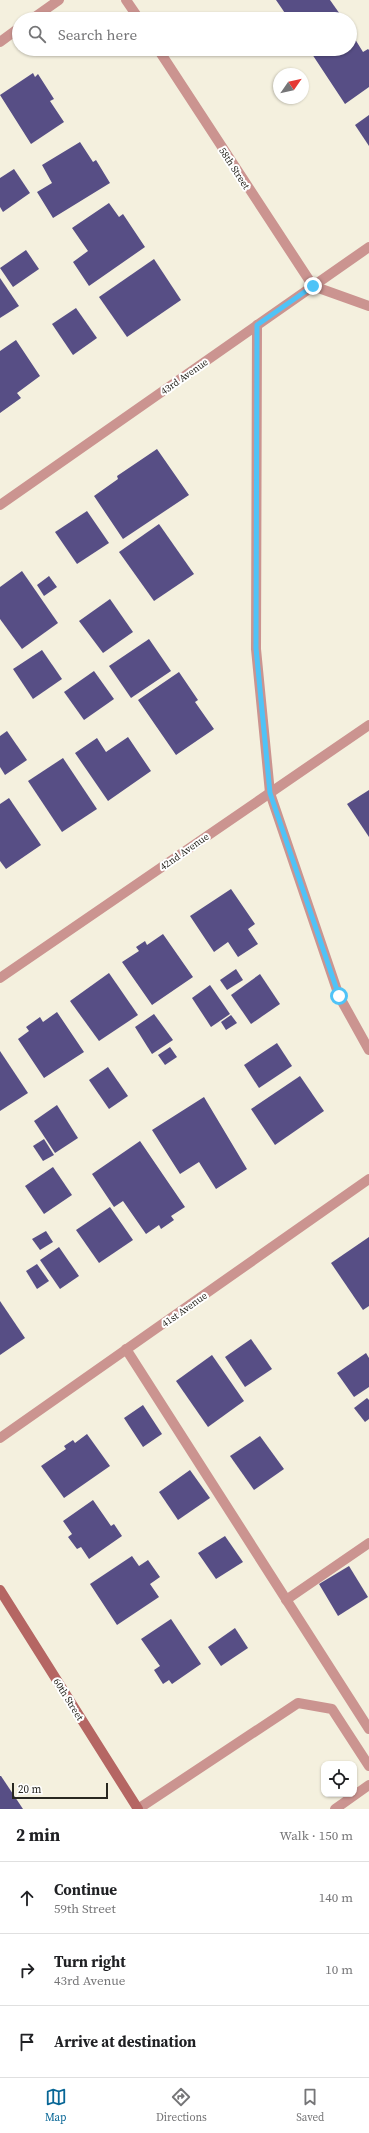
<!DOCTYPE html>
<html lang="en">
<head>
<meta charset="utf-8">
<style>
  :root { --surface:#fff; --page:#f6f6f6; --text:#202124; --muted:#757577; --line:#e0e0e0; --accent:#076696 }
  body { margin:0; font-family:"Source Serif 4",serif; background:var(--page); color:var(--text) }
  .controls { position:absolute; right:12px; bottom:12px; display:grid; overflow:hidden; border-radius:8px; box-shadow:0 1px 3px #0004 }
  .controls button { width:36px; height:36px; display:grid; place-items:center; padding:0; border:0; border-bottom:1px solid var(--line); background:var(--surface); color:var(--text); font:20px sans-serif }
  .compass { position:absolute; left:273px; top:68px; width:36px; height:36px; border-radius:50%; background:var(--surface); box-shadow:0 1px 3px #0004; rotate:56deg }
  .scale { position:absolute; left:12px; bottom:10px; width:96px; box-sizing:border-box; padding-left:4px; border:2px solid #282720; border-top:0; font-size:11px; line-height:14px; white-space:nowrap; color:#282720; -webkit-text-stroke:3px #fff; paint-order:stroke }
  .stop { position:absolute; width:12px; height:12px; margin:-9px; border:3px solid #4fc3f7; border-radius:50%; background:#fff }
  .stop.end { background:#4fc3f7; border-color:#fff; box-shadow:0 1px 4px #0008 }
  .list { margin:0; padding:0; list-style:none }
  h2 { display:flex; justify-content:space-between; align-items:center; height:52px; margin:0; padding:0 16px; font-size:17px }
  h2 small { font-size:13px; font-weight:400; color:var(--muted) }
  .list li { display:grid; grid-template-columns:26px 1fr auto; gap:12px; align-items:center; box-sizing:border-box; height:72px; padding:0 16px; border-top:1px solid var(--line) }
  .list b { display:block; font-size:15px; white-space:nowrap }
  .list p { margin:0; font-size:13px; white-space:nowrap; color:var(--muted) }
  .list em { font-size:13px; font-style:normal; color:var(--muted) }
  .icon { flex:none; width:22px; height:22px; fill:none; stroke:currentColor; stroke-width:2; stroke-linecap:round; stroke-linejoin:round }
  .map { position:relative; flex:none; width:369px; height:1809px; overflow:hidden }
  .search { position:absolute; background:var(--surface); box-shadow:0 1px 3px #0004; left:12px; right:12px; top:12px; height:44px; display:flex; align-items:center; gap:10px; box-sizing:border-box; padding:0 14px; border-radius:22px; color:var(--muted); font-size:15px }
  .sheet { height:268px; background:var(--surface) }
  nav { display:flex; justify-content:space-around; align-items:center; box-sizing:border-box; height:56px; border-top:1px solid var(--line); background:var(--surface); font-size:11px; color:var(--muted) }
  nav a { display:grid; justify-items:center; gap:2px }
  nav .on { color:var(--accent) }
  .map>svg:first-child { display:block }
  .building { fill:#574e85 }
  .lines { fill:none; stroke-linecap:round; stroke-linejoin:round }
  .lane { stroke:#cb9490; stroke-width:10 }
  .street { stroke:#cb9490; stroke-width:10 }
  .secondary { stroke:#b56663; stroke-width:10 }
  .route { stroke:#4fc3f7; stroke-width:5 }
  .labels { text-anchor:middle; stroke-width:4; stroke-linejoin:round; paint-order:stroke }
  .street-label { font-size:10px; fill:#282720; stroke:#fff }
</style>
</head>
<body>
<div class="map">
<svg width="369" height="1809" viewBox="0 0 369 1809">
  <rect width="100%" height="100%" fill="#f4f0de"/>
  <g class="building">
    <polygon points="276,0 330,0 342,17 338,19 289,19"/>
    <polygon points="350,31 363,52 368,49 369,50 369,87 345,104 312,54 319,49 350,49"/>
    <polygon points="33,73 35,77 38,74 54,99 50,101 64,122 31,144 0,95"/>
    <polygon points="369,115 369,146 355,125"/>
    <polygon points="80,142 93,162 96,160 110,183 53,218 37,192 52,183 42,165"/>
    <polygon points="14,169 30,193 3,212 0,207 0,178"/>
    <polygon points="109,203 119,217 123,214 145,247 89,286 73,262 88,251 72,228"/>
    <polygon points="26,250 39,269 13,287 0,268"/>
    <polygon points="154,259 181,300 127,337 99,297"/>
    <polygon points="0,278 19,306 0,318"/>
    <polygon points="76,308 97,338 73,355 52,324"/>
    <polygon points="16,340 40,376 17,393 21,398 0,413 0,351"/>
    <polygon points="157,449 189,495 123,539 94,496 118,479 117,476"/>
    <polygon points="87,511 109,543 77,564 55,532"/>
    <polygon points="159,524 194,574 154,601 119,552"/>
    <polygon points="22,571 58,623 22,649 0,619 0,587"/>
    <polygon points="49,576 57,587 44,596 37,585"/>
    <polygon points="110,599 133,632 103,653 79,621"/>
    <polygon points="149,639 171,671 131,698 109,666"/>
    <polygon points="42,650 62,679 33,699 13,669"/>
    <polygon points="94,671 114,699 84,720 64,692"/>
    <polygon points="179,672 198,700 195,702 214,729 176,755 138,700"/>
    <polygon points="7,731 27,760 5,775 0,767 0,736"/>
    <polygon points="128,737 151,771 108,801 75,753 97,738 106,752"/>
    <polygon points="63,758 97,809 62,832 28,781"/>
    <polygon points="369,790 369,837 347,804"/>
    <polygon points="9,798 41,845 6,869 0,861 0,804"/>
    <polygon points="231,889 255,924 248,929 258,944 238,957 228,942 214,952 190,916"/>
    <polygon points="163,934 193,977 152,1005 122,962 139,951 136,947 145,941 147,945"/>
    <polygon points="236,969 243,980 227,990 220,980"/>
    <polygon points="109,973 138,1015 99,1041 70,1001"/>
    <polygon points="260,974 280,1004 251,1024 231,995"/>
    <polygon points="210,985 230,1014 211,1027 192,998"/>
    <polygon points="57,1012 84,1052 44,1078 18,1039 29,1031 26,1027 40,1017 43,1022"/>
    <polygon points="154,1014 173,1040 152,1054 135,1027"/>
    <polygon points="231,1015 237,1023 226,1030 221,1022"/>
    <polygon points="277,1043 292,1066 259,1088 244,1065"/>
    <polygon points="170,1047 177,1057 165,1065 158,1055"/>
    <polygon points="0,1051 28,1093 0,1111"/>
    <polygon points="108,1067 128,1096 109,1109 89,1080"/>
    <polygon points="300,1076 324,1111 275,1145 251,1109"/>
    <polygon points="204,1097 247,1169 216,1189 199,1162 180,1174 152,1130"/>
    <polygon points="57,1105 78,1138 55,1153 34,1121"/>
    <polygon points="44,1139 54,1155 43,1161 33,1146"/>
    <polygon points="140,1141 185,1207 171,1216 174,1220 161,1229 159,1225 146,1234 123,1201 114,1207 92,1174"/>
    <polygon points="53,1167 72,1195 44,1214 25,1186"/>
    <polygon points="110,1207 133,1240 99,1263 76,1230"/>
    <polygon points="46,1231 53,1242 40,1250 32,1239"/>
    <polygon points="369,1237 369,1306 363,1310 331,1263"/>
    <polygon points="59,1247 79,1276 60,1289 40,1260"/>
    <polygon points="37,1264 49,1281 37,1289 26,1271"/>
    <polygon points="0,1301 25,1338 0,1355"/>
    <polygon points="251,1339 272,1369 245,1387 225,1357"/>
    <polygon points="366,1353 369,1358 369,1387 354,1397 337,1373"/>
    <polygon points="212,1355 244,1401 208,1427 176,1381"/>
    <polygon points="367,1398 369,1400 369,1419 365,1422 354,1408"/>
    <polygon points="143,1405 162,1434 143,1447 124,1418"/>
    <polygon points="87,1434 110,1466 64,1498 41,1466 66,1449 64,1446 73,1440 75,1443"/>
    <polygon points="260,1436 284,1469 254,1490 230,1456"/>
    <polygon points="190,1470 210,1498 178,1520 159,1492"/>
    <polygon points="93,1500 111,1526 114,1524 122,1536 89,1559 81,1547 77,1549 68,1537 72,1534 63,1521"/>
    <polygon points="225,1536 243,1562 216,1579 198,1553"/>
    <polygon points="132,1556 139,1566 148,1560 160,1577 150,1584 159,1597 117,1625 90,1584"/>
    <polygon points="349,1566 368,1597 338,1616 319,1584"/>
    <polygon points="171,1619 201,1664 172,1684 169,1680 163,1684 154,1670 160,1666 141,1639"/>
    <polygon points="235,1628 248,1648 221,1666 208,1647"/>
    <polygon points="0,1776 1,1776 23,1809 0,1809"/>
  </g>
  <g class="lines">
    <g class="lane">
      <polyline points="126,1349 369,1729"/>
      <polyline points="286,1600 369,1543"/>
      <polyline points="138,1809 298,1703 332,1709 369,1766"/>
      <polyline points="335,1809 369,1785"/>
    </g>
    <g class="street">
      <polyline points="126,0 139,19"/>
      <polyline points="32,19 59,0"/>
      <polyline points="0,42 19,28"/>
      <polyline points="158,49 313,286 369,306"/>
      <polyline points="257,325 256,649 270,793 339,996 369,1050"/>
      <polyline points="0,505 369,247"/>
      <polyline points="0,978 369,725"/>
      <polyline points="0,1438 369,1179"/>
    </g>
    <polyline class="secondary" points="0,1590 138,1809"/>
  </g>
  <g class="lines">
    <polyline class="route" points="313,286 257,325 256,648 270,793 339,996"/>
  </g>
  <g class="labels">
    <g class="street-label">
      <text transform="translate(235 168) rotate(57)" y="4">58th Street</text>
      <text transform="translate(184 376) rotate(-35)" y="4">43rd Avenue</text>
      <text transform="translate(184 851) rotate(-35)" y="4">42nd Avenue</text>
      <text transform="translate(184 1309) rotate(-35)" y="4">41st Avenue</text>
      <text transform="translate(69 1699) rotate(58)" y="4">60th Street</text>
    </g>
  </g>
</svg>
<div class="controls">
<button><svg class="icon" aria-label="locate" viewBox="0 0 24 24"><circle cx="12" cy="12" r="6"/><path d="M12 2v4M12 18v4M2 12h4M18 12h4"/></svg></button>
</div>
<svg class="compass" viewBox="-18 -18 36 36"><path d="M0-13l5 13h-10z" fill="#e53935"/><path d="M0 13l5-13h-10z" fill="#757577"/></svg>
<div class="scale">20 m</div>
<div class="stop" style="left:339px;top:996px"></div>
<div class="stop end" style="left:313px;top:286px"></div>
<div class="search"><svg class="icon" aria-label="search" viewBox="0 0 24 24"><circle cx="10" cy="10" r="6"/><path d="M15 15l6 6"/></svg>Search here</div>
</div>
<section class="sheet">
<h2>2 min<small>Walk · 150 m</small></h2>
<ul class="list">
<li><svg class="icon" aria-label="ahead" viewBox="0 0 24 24"><path d="M12 20V5M6 11l6-6 6 6"/></svg><div><b>Continue</b><p>59th Street</p></div><em>140 m</em></li>
<li><svg class="icon" aria-label="right" viewBox="0 0 24 24"><path d="M7 20v-9h11M14 6l5 5-5 5"/></svg><div><b>Turn right</b><p>43rd Avenue</p></div><em>10 m</em></li>
<li><svg class="icon" aria-label="arrive" viewBox="0 0 24 24"><path d="M6 21V4h12l-3 4 3 4H6"/></svg><div><b>Arrive at destination</b></div></li>
</ul>
</section>
<nav>
<a class="on"><svg class="icon" aria-label="map" viewBox="0 0 24 24"><path d="M3 6l6-2 6 2 6-2v14l-6 2-6-2-6 2zM9 4v14M15 6v14"/></svg>Map</a>
<a><svg class="icon" aria-label="directions" viewBox="0 0 24 24"><path d="M12 3l9 9-9 9-9-9zM9 14v-3h6M13 9l2 2-2 2"/></svg>Directions</a>
<a><svg class="icon" aria-label="saved" viewBox="0 0 24 24"><path d="M7 4h10v16l-5-4-5 4z"/></svg>Saved</a>
</nav>
</body>
</html>
